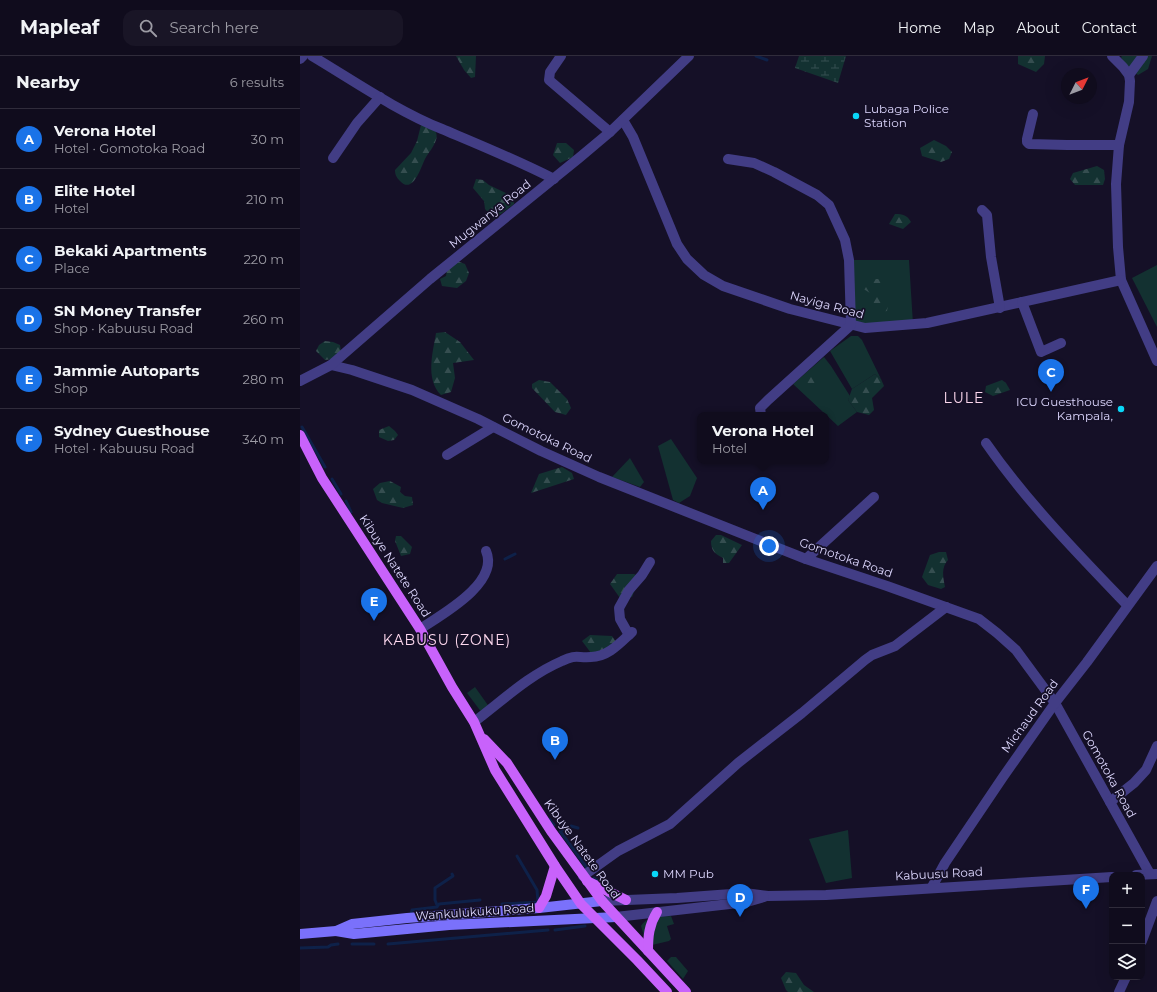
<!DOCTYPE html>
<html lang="en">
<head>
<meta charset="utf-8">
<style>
  :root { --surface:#100c1d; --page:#191526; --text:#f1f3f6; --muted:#9c9ba4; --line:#302c3b; --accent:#1a73e8 }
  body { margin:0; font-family:Montserrat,sans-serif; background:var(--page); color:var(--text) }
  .controls { position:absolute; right:12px; bottom:12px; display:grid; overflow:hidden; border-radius:8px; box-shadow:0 4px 16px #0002 }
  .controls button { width:36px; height:36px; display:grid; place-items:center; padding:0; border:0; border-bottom:1px solid var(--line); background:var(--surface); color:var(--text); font:20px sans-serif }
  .compass { position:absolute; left:761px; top:12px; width:36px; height:36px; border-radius:50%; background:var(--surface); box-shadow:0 4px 16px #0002; rotate:48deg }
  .you { position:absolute; left:469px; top:490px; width:14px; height:14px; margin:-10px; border:3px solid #fff; border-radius:50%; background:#1a73e8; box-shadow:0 0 0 6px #1a73e833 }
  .badge { display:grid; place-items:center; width:26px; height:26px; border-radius:50%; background:var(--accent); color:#fff; font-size:13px; font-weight:700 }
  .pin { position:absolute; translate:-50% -33px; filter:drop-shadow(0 1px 2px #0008) }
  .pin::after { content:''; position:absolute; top:21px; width:14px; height:12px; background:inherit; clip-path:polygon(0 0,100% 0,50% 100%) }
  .popup { position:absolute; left:397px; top:356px; width:132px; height:52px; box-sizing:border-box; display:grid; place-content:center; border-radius:8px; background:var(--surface); filter:drop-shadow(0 1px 3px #0005); font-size:13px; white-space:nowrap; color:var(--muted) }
  .popup b { font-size:15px; color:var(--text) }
  .popup::after { content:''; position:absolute; left:50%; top:100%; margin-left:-8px; border:8px solid transparent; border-top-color:var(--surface) }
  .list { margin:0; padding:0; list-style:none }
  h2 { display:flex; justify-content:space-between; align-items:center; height:52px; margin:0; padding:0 16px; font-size:17px }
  h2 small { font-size:13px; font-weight:400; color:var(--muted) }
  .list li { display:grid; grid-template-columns:26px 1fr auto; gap:12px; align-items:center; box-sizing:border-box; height:60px; padding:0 16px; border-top:1px solid var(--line) }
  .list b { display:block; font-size:15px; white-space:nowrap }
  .list p { margin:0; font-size:13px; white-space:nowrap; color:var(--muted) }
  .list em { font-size:13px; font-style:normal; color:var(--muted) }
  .icon { flex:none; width:22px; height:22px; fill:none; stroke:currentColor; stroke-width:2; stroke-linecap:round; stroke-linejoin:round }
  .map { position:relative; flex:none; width:857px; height:936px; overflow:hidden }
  header { display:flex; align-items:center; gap:24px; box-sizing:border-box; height:56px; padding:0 20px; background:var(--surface); border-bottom:1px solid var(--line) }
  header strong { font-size:19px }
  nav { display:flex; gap:22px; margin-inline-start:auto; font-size:14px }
  .search { width:280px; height:36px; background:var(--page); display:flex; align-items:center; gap:10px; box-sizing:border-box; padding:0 14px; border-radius:12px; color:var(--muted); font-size:15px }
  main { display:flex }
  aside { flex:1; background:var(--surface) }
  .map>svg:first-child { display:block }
  .grass { fill:#133131 }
  .forest { fill:url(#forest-firs) }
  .wetland { fill:url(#wetland-marsh) }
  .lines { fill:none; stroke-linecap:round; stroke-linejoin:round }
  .stream { stroke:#0e2149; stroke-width:3 }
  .minor { stroke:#423d85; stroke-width:10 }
  .tertiary { stroke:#423d85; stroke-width:10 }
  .secondary { stroke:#7a71fb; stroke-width:10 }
  .primary { stroke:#c862fb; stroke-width:10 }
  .poi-dot { fill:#09d7f8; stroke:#151027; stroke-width:1.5 }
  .labels { text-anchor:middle; stroke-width:3.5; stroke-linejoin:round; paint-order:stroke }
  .poi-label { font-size:12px; fill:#ddd7fe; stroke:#151027; text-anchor:start }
  .street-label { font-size:12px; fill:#ddd7fe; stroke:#151027 }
  .quarter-label { font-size:14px; letter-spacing:1px; fill:#fed9ef; stroke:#151027 }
</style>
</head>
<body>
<header>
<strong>Mapleaf</strong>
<div class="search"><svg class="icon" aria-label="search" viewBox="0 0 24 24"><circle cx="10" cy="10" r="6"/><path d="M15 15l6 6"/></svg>Search here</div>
<nav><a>Home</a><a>Map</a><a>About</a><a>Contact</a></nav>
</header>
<main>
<aside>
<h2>Nearby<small>6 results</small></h2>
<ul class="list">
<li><span class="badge">A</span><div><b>Verona Hotel</b><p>Hotel · Gomotoka Road</p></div><em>30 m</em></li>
<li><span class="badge">B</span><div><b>Elite Hotel</b><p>Hotel</p></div><em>210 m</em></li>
<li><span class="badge">C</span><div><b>Bekaki Apartments</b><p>Place</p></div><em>220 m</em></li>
<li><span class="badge">D</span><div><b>SN Money Transfer</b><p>Shop · Kabuusu Road</p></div><em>260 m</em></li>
<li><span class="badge">E</span><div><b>Jammie Autoparts</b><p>Shop</p></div><em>280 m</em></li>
<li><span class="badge">F</span><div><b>Sydney Guesthouse</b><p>Hotel · Kabuusu Road</p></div><em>340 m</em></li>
</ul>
</aside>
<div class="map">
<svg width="857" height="936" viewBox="0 0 857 936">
  <defs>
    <pattern id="forest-firs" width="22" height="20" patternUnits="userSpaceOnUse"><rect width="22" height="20" fill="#133131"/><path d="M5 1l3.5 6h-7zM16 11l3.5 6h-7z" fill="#354e50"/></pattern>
    <pattern id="wetland-marsh" width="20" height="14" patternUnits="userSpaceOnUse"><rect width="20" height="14" fill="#133131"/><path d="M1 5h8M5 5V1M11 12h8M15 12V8" fill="none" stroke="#354e50"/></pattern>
  </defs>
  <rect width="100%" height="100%" fill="#151027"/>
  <g class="grass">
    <polygon points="554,204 609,204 613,268 583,271 554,266"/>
    <polygon points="857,209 857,271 832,222"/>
    <polygon points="551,280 558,280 562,284 581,323 575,318 552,333 530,295"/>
    <polygon points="524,301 531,310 550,340 548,344 557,356 538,370 493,328"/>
    <polygon points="371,383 397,422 390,440 379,447 373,444 358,390"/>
    <polygon points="330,402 344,426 340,431 312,421"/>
    <polygon points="175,631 190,652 182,657 167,637"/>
    <polygon points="548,774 552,822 526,827 509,783"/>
    <path d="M 371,860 L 374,868 L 367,870 L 371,883 L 369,885 L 352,889 L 344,880 L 341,870 C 348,859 360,861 371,860 Z"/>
    <polygon points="371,901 376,901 388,915 383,923 367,905"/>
  </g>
  <g class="forest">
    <polygon points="156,0 176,0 175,21 171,22 164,14"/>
    <polygon points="718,0 745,0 744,8 736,16 718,8"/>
    <polygon points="822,0 852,0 848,13 838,19 825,9 821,1"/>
    <path d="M 121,69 C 125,70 132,72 135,75 C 137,77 137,82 136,84 C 134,91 128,97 125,103 C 121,111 113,139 100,125 C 96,121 95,118 95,114 L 111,97 L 117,85 Z"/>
    <polygon points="634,84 646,90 652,96 649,103 641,106 622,100 620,92"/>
    <polygon points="257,87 266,87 274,94 273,101 260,107 253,99"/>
    <polygon points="797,110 804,114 805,123 803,129 775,129 770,123 773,117"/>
    <polygon points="176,123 183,124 189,129 212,140 214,143 214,148 194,163 185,153 184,145 173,132"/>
    <path d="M 595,158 C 603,158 607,159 611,166 L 603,173 L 589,168 Z"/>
    <polygon points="154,204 165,208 169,217 166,225 157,232 142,230 140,223 146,220 148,208"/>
    <polygon points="565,223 580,223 582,231 577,235 570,237 562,232"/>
    <polygon points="578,238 587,240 588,250 587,255 580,256 573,246"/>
    <path d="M 145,276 L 160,286 L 174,304 L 153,307 L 155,322 L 151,336 L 141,339 C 125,323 133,296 136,277 Z"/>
    <polygon points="25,285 33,286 40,289 41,296 34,303 25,304 16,295 19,289"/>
    <polygon points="513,318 518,324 518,331 513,335 504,333 501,324"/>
    <polygon points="575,318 581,323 584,330 572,342 574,354 569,359 557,356 548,344 552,333"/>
    <polygon points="239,324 250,326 267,343 271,352 266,359 255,356 232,332 232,328"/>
    <polygon points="702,324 706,327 710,334 693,340 685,336 686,330"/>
    <polygon points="89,370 95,375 98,379 94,384 88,385 79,381 79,374"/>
    <polygon points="262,411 272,417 274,423 231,437 239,418"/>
    <polygon points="90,425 101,431 100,436 105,440 112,441 113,449 103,452 82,447 77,444 73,433 80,427"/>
    <path d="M 416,479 L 421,479 L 442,489 L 429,507 L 423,507 L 423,502 C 415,498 411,495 411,485 Z"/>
    <polygon points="96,480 101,480 112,491 110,498 101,500 95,485"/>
    <path d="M 639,496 L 646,496 L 648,504 C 641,512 643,520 645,531 L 641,533 L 628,529 L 622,521 L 630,499 Z"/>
    <polygon points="317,518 334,518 340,521 332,541 320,542 310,528"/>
    <polygon points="290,579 312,580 318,589 304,597 291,597 282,585"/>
    <polygon points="486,916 496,917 504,929 514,936 488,936 486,934 481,922"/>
  </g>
  <polygon class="wetland" points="499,0 546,0 538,27 495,12"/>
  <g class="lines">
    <g class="stream">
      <polyline points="456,0 467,4"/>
      <polyline points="2,371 25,411"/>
      <polyline points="32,423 41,438"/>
      <polyline points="46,445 51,456"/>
      <polyline points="205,503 215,498"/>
      <polyline points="249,763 254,769"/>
      <polyline points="278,772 271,770 260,775 287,812"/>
      <polyline points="217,800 237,834 238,846"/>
      <polyline points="294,822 300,827"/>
      <polyline points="202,848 239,846"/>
      <polyline points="137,849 135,844 135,832 153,820 152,818"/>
      <polyline points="111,858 112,854 137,851 139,848 180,844"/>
      <polyline points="255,874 285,870"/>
      <polyline points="52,888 74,888"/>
      <polyline points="88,888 248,874"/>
      <polyline points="0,892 28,891 31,889 38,888"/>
    </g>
    <g class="minor">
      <path d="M 12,0 C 54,25 97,55 142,73 C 180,89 217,104 254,123"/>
      <polyline points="261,0 250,16 249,24 310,76"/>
      <polyline points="812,0 823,11 829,19 830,25 829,46 819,89 816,128 818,191 821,224 857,305"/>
      <polyline points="829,19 843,0"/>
      <polyline points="733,58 727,83 727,86 729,88 767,89 819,89"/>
      <polyline points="323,64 333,81 377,188 387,203 404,219 423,230 490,253 565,272 627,267 821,224"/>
      <polyline points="33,102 57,67 80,41"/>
      <polyline points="428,103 454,107 474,116 517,139 529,149 545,184 549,204 551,269 468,344 460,352 461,359"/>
      <polyline points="682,154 687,159 691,201 700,252"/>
      <polyline points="722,246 741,296 761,287"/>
      <polyline points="31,309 52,314 112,334 178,363 241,395 299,421 506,503 587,530 679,563 697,577 716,594 755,647 850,818"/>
      <path d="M 686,387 C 727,446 778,498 827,549"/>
      <polyline points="147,399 193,371"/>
      <polyline points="506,503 574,441"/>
      <path d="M 120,573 C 141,559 200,527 186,495"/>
      <polyline points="329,579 320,563 319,552 329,534 342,519 350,506"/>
      <path d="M 174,666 C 202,645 229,619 262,605 C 276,598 277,602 291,601 C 308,601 320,587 332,576"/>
      <polyline points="810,746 834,727 846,714 857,690"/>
      <polyline points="283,820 318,795 370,768 438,707 502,657 565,604 572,599 595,590 646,551"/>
      <polyline points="632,831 645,807 703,721 755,647 787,606 857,510"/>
      <polyline points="842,885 857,845"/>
      <polyline points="819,936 826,921"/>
    </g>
    <g class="tertiary">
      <polyline points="0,3 3,0"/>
      <polyline points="0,325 31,309 130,223 279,102 310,76 389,0"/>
      <polyline points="836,819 857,818"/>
      <polyline points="302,845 377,842 445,837 468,840 526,839 812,821"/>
      <polyline points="316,861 447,846 464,841"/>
    </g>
    <g class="secondary">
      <polyline points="36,875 54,878 149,869 316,861"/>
      <polyline points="0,878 36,875 52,868 107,862 239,852 302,845"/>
    </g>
    <g class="primary">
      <polyline points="0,379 22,422 120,573 152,631 174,666 195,714 255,810 281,848 337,904 367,936"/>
      <polyline points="184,683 207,707 251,775 302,845 386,936"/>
      <polyline points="287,825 326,844"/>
      <polyline points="239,852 246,840 255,810"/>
      <path d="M 348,895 C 348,880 349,869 357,856"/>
    </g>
  </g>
  <g class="poi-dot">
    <circle cx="556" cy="60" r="4"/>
    <circle cx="821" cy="353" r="4"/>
    <circle cx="355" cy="818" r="4"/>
  </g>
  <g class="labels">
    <g class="poi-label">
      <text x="564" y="57">Lubaga Police<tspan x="564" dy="14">Station</tspan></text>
      <text x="813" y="350" text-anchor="end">ICU Guesthouse<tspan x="813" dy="14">Kampala,</tspan></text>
      <text x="363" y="822">MM Pub</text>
    </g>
    <g class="street-label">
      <text transform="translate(190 158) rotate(-39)" y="4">Mugwanya Road</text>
      <text transform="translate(527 249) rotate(15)" y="4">Nayiga Road</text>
      <text transform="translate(247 382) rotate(26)" y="4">Gomotoka Road</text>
      <text transform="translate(546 502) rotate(19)" y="4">Gomotoka Road</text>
      <text transform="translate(95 510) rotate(57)" y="4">Kibuye Natete Road</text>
      <text transform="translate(730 660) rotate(-54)" y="4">Michaud Road</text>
      <text transform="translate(809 718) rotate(61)" y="4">Gomotoka Road</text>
      <text transform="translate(282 793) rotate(54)" y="4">Kibuye Natete Road</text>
      <text transform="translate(639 818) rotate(-3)" y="4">Kabuusu Road</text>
      <text transform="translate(175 856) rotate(-4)" y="4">Wankulukuku Road</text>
    </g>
    <g class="quarter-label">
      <text x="664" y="347">LULE</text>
      <text x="147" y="589">KABUSU (ZONE)</text>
    </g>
  </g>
</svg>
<div class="controls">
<button>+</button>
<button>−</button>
<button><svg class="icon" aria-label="layers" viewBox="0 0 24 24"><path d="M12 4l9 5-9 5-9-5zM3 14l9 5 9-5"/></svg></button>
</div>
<svg class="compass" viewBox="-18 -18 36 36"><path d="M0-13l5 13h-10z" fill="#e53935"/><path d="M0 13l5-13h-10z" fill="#9c9ba4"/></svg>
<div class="you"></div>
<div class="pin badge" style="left:463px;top:454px">A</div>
<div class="popup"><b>Verona Hotel</b>Hotel</div>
<div class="pin badge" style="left:255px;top:704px">B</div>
<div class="pin badge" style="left:751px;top:336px">C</div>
<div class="pin badge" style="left:440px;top:861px">D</div>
<div class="pin badge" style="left:74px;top:565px">E</div>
<div class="pin badge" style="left:786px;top:853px">F</div>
</div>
</main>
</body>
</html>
